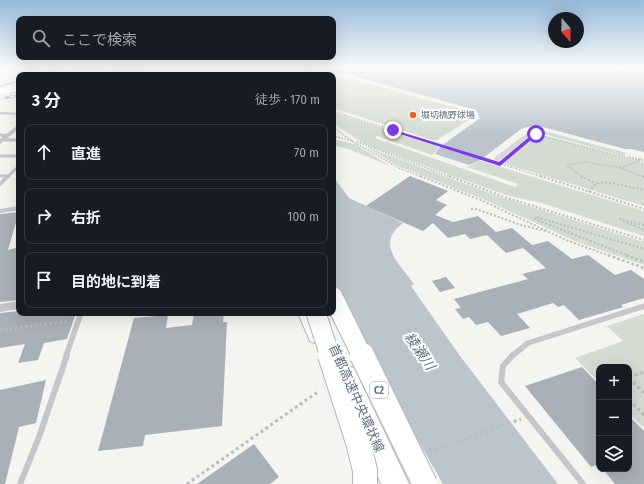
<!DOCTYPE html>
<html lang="ja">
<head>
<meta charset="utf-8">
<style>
  :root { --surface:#171b24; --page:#20242c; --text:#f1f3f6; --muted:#9ea1a6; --line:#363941 }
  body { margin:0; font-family:"Fira Sans Condensed","Noto Sans JP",sans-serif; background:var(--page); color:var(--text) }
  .controls { position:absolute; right:12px; bottom:12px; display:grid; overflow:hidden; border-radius:8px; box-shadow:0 4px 16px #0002 }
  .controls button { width:36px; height:36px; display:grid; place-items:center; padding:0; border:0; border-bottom:1px solid var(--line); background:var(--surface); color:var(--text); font:20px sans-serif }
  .compass { position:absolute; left:548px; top:12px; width:36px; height:36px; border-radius:50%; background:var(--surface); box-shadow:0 4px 16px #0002; rotate:160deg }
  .stop { position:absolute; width:12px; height:12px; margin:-9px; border:3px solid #7c3aed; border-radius:50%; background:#fff }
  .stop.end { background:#7c3aed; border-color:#fff; box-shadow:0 1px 4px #0008 }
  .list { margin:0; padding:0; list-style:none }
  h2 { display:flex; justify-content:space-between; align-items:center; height:52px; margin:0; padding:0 16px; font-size:17px }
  h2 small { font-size:13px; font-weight:400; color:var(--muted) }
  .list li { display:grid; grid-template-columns:26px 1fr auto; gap:12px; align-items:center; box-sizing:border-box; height:56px; margin:0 8px 8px; padding:0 8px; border:1px solid var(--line); border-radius:8px }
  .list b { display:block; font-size:15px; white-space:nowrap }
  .list em { font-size:13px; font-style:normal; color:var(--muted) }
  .icon { flex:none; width:22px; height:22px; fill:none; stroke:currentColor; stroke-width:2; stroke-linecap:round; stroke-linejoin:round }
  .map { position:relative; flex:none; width:644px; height:484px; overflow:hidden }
  .search { position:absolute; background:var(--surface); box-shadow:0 4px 16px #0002; left:16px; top:16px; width:320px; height:44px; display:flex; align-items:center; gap:10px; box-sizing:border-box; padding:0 14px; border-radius:8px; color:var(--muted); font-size:15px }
  .panel { position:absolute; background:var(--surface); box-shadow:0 4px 16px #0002; left:16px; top:72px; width:320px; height:244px; border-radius:8px }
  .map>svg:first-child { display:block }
  .green { fill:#d4dbd1 }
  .water { fill:#bcc5cc }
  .building { fill:#aab0b7 }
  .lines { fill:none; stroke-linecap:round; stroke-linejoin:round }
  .secondary-casing { stroke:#b6b9be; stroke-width:2 }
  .primary-casing { stroke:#b4b7bc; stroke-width:2 }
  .motorway-casing { stroke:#b4b6ba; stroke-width:2 }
  .path-far4 { stroke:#bbbdbf; stroke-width:1; stroke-dasharray:1 1; stroke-linecap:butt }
  .path-far3 { stroke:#bbbdbf; stroke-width:1.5; stroke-dasharray:1.5 1.5; stroke-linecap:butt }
  .path-far2 { stroke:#bbbdbf; stroke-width:2; stroke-dasharray:2 2; stroke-linecap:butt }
  .path-far1 { stroke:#bbbdbf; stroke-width:2.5; stroke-dasharray:2.5 2.5; stroke-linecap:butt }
  .path { stroke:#bbbdbf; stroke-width:3; stroke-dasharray:3 3; stroke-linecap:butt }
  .service-far4 { stroke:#c4c6ca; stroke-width:2.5 }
  .service-far3 { stroke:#c4c6ca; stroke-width:3 }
  .service-far2 { stroke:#c4c6ca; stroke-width:4 }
  .service-far1 { stroke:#c4c6ca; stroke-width:5.5 }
  .service { stroke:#c4c6ca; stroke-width:6 }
  .minor { fill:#c4c6ca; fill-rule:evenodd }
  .secondary { fill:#fff; fill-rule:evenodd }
  .primary { fill:#fff; fill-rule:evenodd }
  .motorway { fill:#fff; fill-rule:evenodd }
  .rail-casing { stroke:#a2a6ad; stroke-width:2.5 }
  .rail { stroke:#fff; stroke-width:1.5; stroke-dasharray:5; stroke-linecap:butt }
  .primary-bridge-casing { stroke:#b4b7bc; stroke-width:9; stroke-linecap:butt }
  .motorway-bridge-far2-casing { stroke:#b4b6ba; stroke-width:10; stroke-linecap:butt }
  .motorway-bridge-far1-casing { stroke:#b4b6ba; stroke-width:21; stroke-linecap:butt }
  .motorway-bridge-casing { stroke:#b4b6ba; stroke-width:26; stroke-linecap:butt }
  .primary-bridge { stroke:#fff; stroke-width:8 }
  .motorway-bridge-far2 { stroke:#fff; stroke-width:9 }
  .motorway-bridge-far1 { stroke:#fff; stroke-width:19 }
  .motorway-bridge { stroke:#fff; stroke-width:24 }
  .route { fill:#7c3aed }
  .poi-dot { fill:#e46720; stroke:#fff; stroke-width:1.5 }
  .labels { text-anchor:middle; stroke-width:4; stroke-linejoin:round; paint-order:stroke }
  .far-poi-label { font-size:9px; fill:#637082; stroke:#fff; text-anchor:start }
  .shield { fill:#fff; stroke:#929ba8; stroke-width:1 }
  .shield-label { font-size:10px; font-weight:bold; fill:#637082 }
  .near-street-label { font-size:13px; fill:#637082; stroke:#fff }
  .near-water-label { font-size:14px; font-style:italic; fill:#637886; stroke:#fff }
</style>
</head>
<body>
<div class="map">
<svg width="644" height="484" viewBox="0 0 644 484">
  <rect width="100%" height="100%" fill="#f4f4f0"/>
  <g class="green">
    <polygon points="142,67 156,67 179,75 164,75 157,72 153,74 155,75 144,74 146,69"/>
    <path d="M 163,67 C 179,67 196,64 209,75 L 186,75 Z"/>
    <polygon points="204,67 314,67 321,70 304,75 213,75 210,72 219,73 223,72"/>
    <polygon points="594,67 644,67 644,75"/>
    <polygon points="341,76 471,112 474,117 435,141 333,108 333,79"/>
    <polygon points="333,112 434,145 439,148 432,155 377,136 375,138 515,187 518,184 467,167 480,161 488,163 644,211 644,236 541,203 506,195 364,144 333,123"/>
    <polygon points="535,130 544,131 626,153 624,156 537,132 533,134 499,161 493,159 528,132"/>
    <polygon points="537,134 644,163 644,206 502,163"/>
    <polygon points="333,139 355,144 390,166 351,150 333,145"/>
    <polygon points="366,147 503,198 644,242 644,265 575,241 483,199 398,166"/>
    <polygon points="644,314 644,428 629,413 629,367 599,367 599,382 575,358 623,341 607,326"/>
  </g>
  <g class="water">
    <polygon points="85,67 141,67 145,69 144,74 148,75 100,75"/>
    <polygon points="321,67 594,67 644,75 644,152 631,149 625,149 543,127 531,126 521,129 479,161 469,165 435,154 440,147 480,118 476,110 346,74 314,75 327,70"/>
    <path d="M 333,179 L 335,179 L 349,198 L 403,223 C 375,244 399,263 414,284 L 411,286 L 460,356 L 558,484 L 443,484 L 381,376 L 333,284 Z"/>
  </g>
  <g class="building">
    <polygon points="410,176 448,191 436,200 447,205 435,215 453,222 478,216 496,232 512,228 532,245 548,241 572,259 588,255 615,275 631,270 644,279 644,298 621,305 623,307 579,320 564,305 558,307 553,303 517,314 530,328 501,336 488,322 476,325 469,317 463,319 455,309 461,308 454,299 528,279 522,274 546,268 523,248 506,253 487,235 470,239 465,234 448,238 433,223 423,231 366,206"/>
    <polygon points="19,212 8,250 19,247 19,300 0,302 0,214"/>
    <polygon points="446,277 455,288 440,292 432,281"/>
    <polygon points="19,311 19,313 76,313 67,339 44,343 38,360 18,363 25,344 0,348 0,313"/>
    <polygon points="194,313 224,313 223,322 227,322 222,426 145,435 143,446 98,451 134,318 168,315 166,328 192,325"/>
    <polygon points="582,367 599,385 599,464 591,467 525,386"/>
    <polygon points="46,380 36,423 19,427 5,484 0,484 0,390"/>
    <polygon points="629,416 644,431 644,484 615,484 603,469 629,469"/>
    <polygon points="254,444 279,477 270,484 197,484"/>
  </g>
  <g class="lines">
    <g class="secondary-casing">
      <g id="secondary">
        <polygon points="59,67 66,67 79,75 71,75"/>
        <polygon points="298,313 312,313 323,337 320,341 315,343 310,341"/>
      </g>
    </g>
    <g class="primary-casing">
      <polygon id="primary" points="108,67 120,67 94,74 90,72"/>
    </g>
    <g class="motorway-casing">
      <g id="motorway">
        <polygon points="65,67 75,67 80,70 76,72"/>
        <polygon points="346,365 354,368 409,484 381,484 335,374 338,368"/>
      </g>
    </g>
    <g class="path-far4">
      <polyline points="160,67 182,75"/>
      <polyline points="202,67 212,75"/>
      <polyline points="206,69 226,75"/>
      <polyline points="292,75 316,68"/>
      <polyline points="333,111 348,116"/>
    </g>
    <g class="path-far3">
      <polyline points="344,115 543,177"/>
      <polyline points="333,127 352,141 333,136"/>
      <polyline points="352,141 399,168 422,177"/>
      <polyline points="357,142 451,177"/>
      <polyline points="629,157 644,160"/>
      <polyline points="500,164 535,134 644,162"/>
      <polyline points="620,168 639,161 640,159"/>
      <polyline points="582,177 567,165 585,162 620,168 644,177"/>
    </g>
    <g class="path-far2">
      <polyline points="420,176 483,201 566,240 610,256"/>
      <polyline points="449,176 507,198 644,240"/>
      <polyline points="540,176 644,209"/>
      <polyline points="581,176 596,184"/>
      <polyline points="642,176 644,177"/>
      <polyline points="589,192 596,184 606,182 644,190"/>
      <polyline points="471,209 476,209 524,226 546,231"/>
      <polyline points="644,225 620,219 644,230"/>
      <polyline points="629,256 535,219 536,217 644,249"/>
    </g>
    <g class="path-far1">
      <polyline points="608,255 644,268"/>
      <polyline points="626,255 644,262"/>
      <polyline points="0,330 70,321"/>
    </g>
    <g class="path">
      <polyline points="629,377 644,372"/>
      <polyline points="629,378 644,393"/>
      <polyline points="629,400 644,415"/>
      <polyline points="429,452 521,419"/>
      <polyline points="187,484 319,391"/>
    </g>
    <g class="service-far4">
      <polyline points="35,75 62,67"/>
      <polyline points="0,113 19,114"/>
    </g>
    <g class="service-far3">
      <polyline points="0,135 7,136"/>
      <polyline points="2,140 19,140"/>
      <polyline points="0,156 19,156"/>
      <polyline points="0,176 9,176"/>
      <polyline points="7,177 19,166"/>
    </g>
    <polyline class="service-far2" points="0,184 8,176"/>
    <g class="service-far1">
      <polyline points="66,356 81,313"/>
      <polyline points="512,356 528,343 644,306"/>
    </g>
    <g class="service">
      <polyline points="513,355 503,366 501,382 583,484"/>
      <polyline points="20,484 39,437 67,355"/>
    </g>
    <g class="minor">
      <polygon points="0,67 5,67 37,75 29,75 0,68"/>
      <polygon points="19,80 19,83 0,89 0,85"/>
      <polygon points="19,124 19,129 0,144 0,139"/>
      <polygon points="19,206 19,210 0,213 0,209"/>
      <polygon points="19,301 19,309 0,312 0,304"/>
    </g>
    <use href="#secondary" class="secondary"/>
    <use href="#primary" class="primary"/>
    <use href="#motorway" class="motorway"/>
    <g class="rail-casing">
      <g id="rail">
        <polyline points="104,75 142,67"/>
        <polyline points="0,99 19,95"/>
      </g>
    </g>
    <use href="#rail" class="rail"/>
    <g class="primary-bridge-casing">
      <g id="primary-bridge">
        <polyline points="69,75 108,67"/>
        <polyline points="0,91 19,87"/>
      </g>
    </g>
    <g class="motorway-bridge-far2-casing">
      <polyline id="motorway-bridge-far2" points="84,69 95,75"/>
    </g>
    <g class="motorway-bridge-far1-casing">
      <g id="motorway-bridge-far1">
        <polyline points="333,297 362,356"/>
        <polyline points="316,313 330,356"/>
      </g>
    </g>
    <g class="motorway-bridge-casing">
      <g id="motorway-bridge">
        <polyline points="330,355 358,442 365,470 365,484"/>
        <polyline points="362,355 425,484"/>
      </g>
    </g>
    <use href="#primary-bridge" class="primary-bridge"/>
    <use href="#motorway-bridge-far2" class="motorway-bridge-far2"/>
    <use href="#motorway-bridge-far1" class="motorway-bridge-far1"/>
    <use href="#motorway-bridge" class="motorway-bridge"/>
  </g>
  <linearGradient id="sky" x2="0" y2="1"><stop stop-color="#96bbdd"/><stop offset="0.5" stop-color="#fafaf8"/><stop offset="1" stop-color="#fafaf8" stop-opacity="0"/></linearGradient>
  <rect width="644" height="135" fill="url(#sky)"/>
  <polygon class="route" points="391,129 499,162 534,133 538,134 500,166 391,131"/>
  <circle class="poi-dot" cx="413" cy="115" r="4"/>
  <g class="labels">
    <g class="far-poi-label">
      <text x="421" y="118">堀切橋野球場</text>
    </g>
    <rect class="shield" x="370" y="382" width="18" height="16" rx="3"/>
    <g class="shield-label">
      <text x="379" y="394">C2</text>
    </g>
    <g class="near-street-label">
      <text transform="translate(357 398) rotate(66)" y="5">首都高速中央環状線</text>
    </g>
    <g class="near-water-label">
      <text transform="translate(420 351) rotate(56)" y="5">綾瀬川</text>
    </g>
  </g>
</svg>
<div class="controls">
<button>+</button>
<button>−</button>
<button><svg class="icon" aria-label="layers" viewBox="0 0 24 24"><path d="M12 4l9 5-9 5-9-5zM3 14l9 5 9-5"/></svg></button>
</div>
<svg class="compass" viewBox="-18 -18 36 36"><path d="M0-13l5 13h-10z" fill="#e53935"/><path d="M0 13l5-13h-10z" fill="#9ea1a6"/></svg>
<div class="stop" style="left:536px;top:134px"></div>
<div class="stop end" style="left:393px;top:130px"></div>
<div class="search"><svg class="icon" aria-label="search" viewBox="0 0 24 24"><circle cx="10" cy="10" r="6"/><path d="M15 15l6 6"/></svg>ここで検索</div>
<section class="panel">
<h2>3 分<small>徒歩 · 170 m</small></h2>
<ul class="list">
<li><svg class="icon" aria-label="ahead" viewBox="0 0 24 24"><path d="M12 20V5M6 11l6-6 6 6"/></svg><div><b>直進</b></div><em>70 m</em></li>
<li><svg class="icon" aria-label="right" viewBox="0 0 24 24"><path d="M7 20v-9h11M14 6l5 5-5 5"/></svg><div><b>右折</b></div><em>100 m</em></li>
<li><svg class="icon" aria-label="arrive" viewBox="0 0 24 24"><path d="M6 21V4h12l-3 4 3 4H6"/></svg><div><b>目的地に到着</b></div></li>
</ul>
</section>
</div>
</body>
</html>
